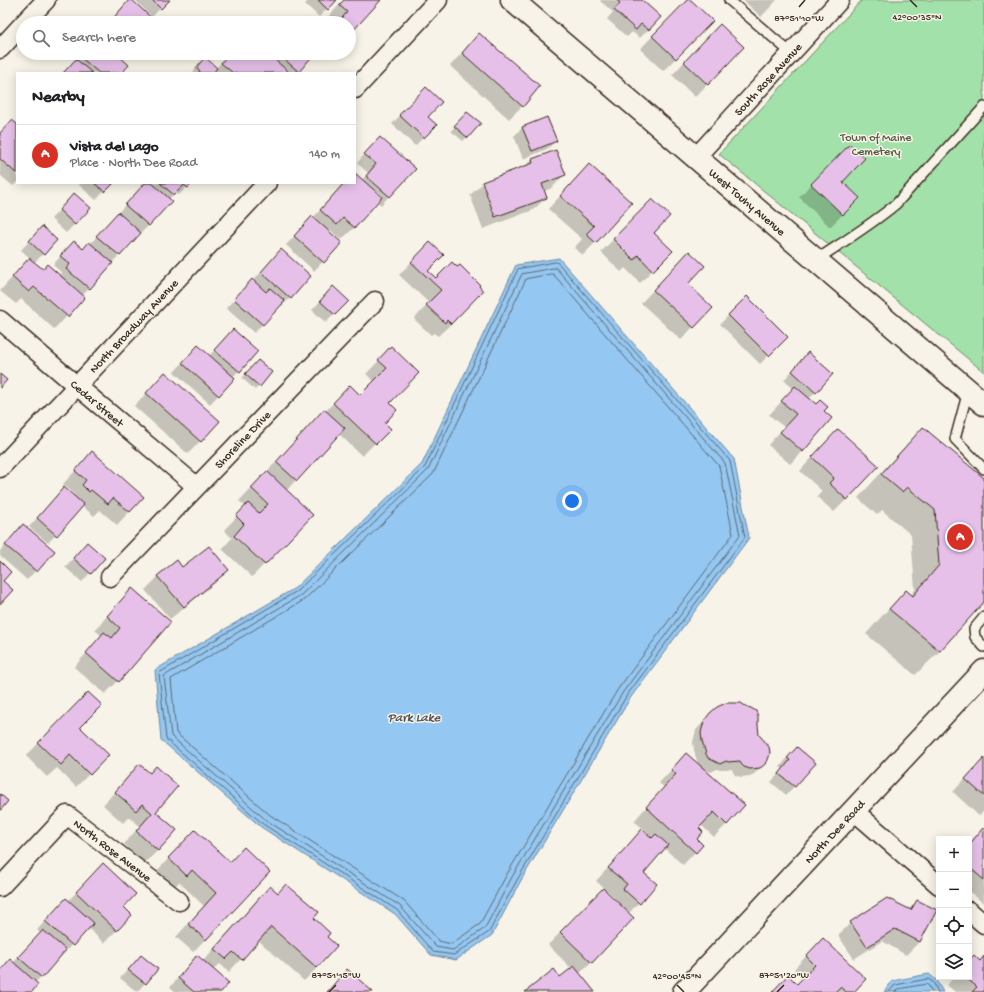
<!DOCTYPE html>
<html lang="en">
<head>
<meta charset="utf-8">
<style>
  :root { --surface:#fff; --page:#f6f6f6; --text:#202124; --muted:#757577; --line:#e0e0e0; --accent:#d93025 }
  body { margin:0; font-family:"Gochi Hand",sans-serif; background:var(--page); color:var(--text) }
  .controls { position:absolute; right:12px; bottom:12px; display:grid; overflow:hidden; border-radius:0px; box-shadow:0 2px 10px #0003 }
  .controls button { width:36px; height:36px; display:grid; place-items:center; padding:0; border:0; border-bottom:1px solid var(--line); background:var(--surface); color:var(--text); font:20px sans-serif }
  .you { position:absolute; left:572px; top:501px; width:14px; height:14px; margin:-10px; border:3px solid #fff; border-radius:50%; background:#1a73e8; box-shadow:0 0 0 6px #1a73e833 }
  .badge { display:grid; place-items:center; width:26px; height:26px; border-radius:50%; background:var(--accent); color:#fff; font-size:13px; font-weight:700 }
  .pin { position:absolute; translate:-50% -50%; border:2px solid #fff; box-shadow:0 1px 4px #0006 }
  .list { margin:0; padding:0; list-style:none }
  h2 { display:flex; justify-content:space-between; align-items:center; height:52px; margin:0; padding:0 16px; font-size:17px }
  h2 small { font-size:13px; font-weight:400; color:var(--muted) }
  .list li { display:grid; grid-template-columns:26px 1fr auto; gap:12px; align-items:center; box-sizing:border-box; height:60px; padding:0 16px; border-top:1px solid var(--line) }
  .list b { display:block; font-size:15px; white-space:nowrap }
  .list p { margin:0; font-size:13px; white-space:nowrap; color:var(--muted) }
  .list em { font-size:13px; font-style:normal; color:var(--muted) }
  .icon { flex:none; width:22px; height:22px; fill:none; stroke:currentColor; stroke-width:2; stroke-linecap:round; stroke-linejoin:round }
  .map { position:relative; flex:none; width:984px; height:992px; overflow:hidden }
  .search { position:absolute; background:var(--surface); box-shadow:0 2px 10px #0003; left:16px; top:16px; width:340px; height:44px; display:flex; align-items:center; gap:10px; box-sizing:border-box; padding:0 14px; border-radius:22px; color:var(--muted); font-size:15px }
  .panel { position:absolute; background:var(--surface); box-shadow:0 2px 10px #0003; left:16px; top:72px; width:340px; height:112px; border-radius:0px }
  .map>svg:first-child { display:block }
  .green { fill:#a2e1a9; stroke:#6e8664 }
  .water { fill:#94c7f1; stroke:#70889d }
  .shadow { fill:#0003; fill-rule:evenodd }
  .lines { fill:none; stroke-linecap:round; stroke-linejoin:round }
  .shore { stroke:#5f6972; stroke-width:1 }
  .building { fill:#e6c0e9; stroke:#3b2a1e }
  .service-casing { stroke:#3b2a1e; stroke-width:12 }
  .minor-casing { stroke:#3b2a1e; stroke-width:21 }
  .secondary-casing { stroke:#3b2a1e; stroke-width:25 }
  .service { stroke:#f7f3e8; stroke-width:9 }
  .minor { stroke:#f7f3e8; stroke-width:18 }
  .secondary { stroke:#f7f3e8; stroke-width:22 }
  .ticks { fill:none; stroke:#3b2a1e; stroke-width:1.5 }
  .labels { text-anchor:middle; stroke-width:3; stroke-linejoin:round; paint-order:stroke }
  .street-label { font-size:12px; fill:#3b2a1e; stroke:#f7f3e8 }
  .park-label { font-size:12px; fill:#555841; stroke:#f7f3e8 }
  .water-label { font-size:13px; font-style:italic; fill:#515153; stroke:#f7f3e8 }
  .ticks-label { font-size:10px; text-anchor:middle; fill:#3b2a1e; stroke:#f7f3e8; stroke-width:3; stroke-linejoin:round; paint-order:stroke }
</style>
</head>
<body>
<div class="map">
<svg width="984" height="992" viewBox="0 0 984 992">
  <rect width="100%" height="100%" fill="#f7f3e8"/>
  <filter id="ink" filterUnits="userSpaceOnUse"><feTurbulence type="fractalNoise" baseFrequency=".025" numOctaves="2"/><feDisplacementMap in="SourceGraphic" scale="8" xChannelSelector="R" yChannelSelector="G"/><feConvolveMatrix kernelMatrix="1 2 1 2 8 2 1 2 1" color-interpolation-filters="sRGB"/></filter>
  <g filter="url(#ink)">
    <polygon class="green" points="862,0 984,0 984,372 719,154"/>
    <g class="water">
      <polygon points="559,258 734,459 749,538 631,697 520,882 492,935 456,960 431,955 395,914 261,827 161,740 155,670 295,588 422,464 516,265"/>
      <polygon points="929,974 936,980 943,992 884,992 892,981"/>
    </g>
    <g class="shadow">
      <polygon points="135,0 168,0 152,17"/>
      <polygon points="309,0 336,0 319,17 305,4"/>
      <polygon points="344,0 380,0 349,33 349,23 332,23 327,18"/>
      <polygon points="601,0 641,0 660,17 640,38 632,32 627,37 607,19 613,12 600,1"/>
      <polygon points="688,0 690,0 676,58 663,71 640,49"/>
      <polygon points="743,0 777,0 761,17"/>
      <polygon points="479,34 522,106 509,119 450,66 467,47"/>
      <polygon points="707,38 743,47 695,97 672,75"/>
      <polygon points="82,53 116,53 121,73 63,73"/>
      <polygon points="125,53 136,53 130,58"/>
      <polygon points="229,53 248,53 255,59 260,54 259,53 314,53 296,73 194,73 193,72 201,63 216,68"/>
      <polygon points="426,89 426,117 435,125 415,146 392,124"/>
      <polygon points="463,117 467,137 463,141 451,131"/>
      <polygon points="546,118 556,141 547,149 523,159 514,136 522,128"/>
      <polygon points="17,126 17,182 13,186 0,175 0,133"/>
      <polygon points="372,146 414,169 381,205 377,201 354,228 341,240 331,231 329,232 340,243 314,271 286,245 304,226 313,218 344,183 355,183 355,174 362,180 368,173 357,163"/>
      <polygon points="837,158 841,182 843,214 830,227 799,197"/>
      <polygon points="532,160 564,175 552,188 544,191 546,198 533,210 483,229 470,195 483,183 525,167"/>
      <polygon points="589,165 596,242 583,255 574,248 582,239 548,209"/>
      <polygon points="81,183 112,183 96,200 79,185"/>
      <polygon points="143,183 191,183 179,195 175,193 169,199 149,225 140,234 140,233 111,264 82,296 67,316 54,329 21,299 16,304 0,291 17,272 30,258 21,250 42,227 43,254 34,263 42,270 60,276 62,273 53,265 65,251 83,250 90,244 144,184"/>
      <polygon points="652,200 652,233 671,251 640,283 625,268 621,272 601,252"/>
      <polygon points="66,203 75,224 66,233 51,219"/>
      <polygon points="417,256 427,271 436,279 452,263 451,324 438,336 434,333 431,335 414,319 429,303 399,275"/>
      <polygon points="273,259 290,298 282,306 280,305 254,333 226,308 244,289 253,281"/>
      <polygon points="677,265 686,284 693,327 681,340 641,303"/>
      <polygon points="325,296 334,314 326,323 312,310"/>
      <polygon points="747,297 787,337 760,364 720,324"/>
      <polygon points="233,330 256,351 233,377 234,378 210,404 174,372 190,355 209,356"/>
      <polygon points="391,348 389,403 383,423 389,429 362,456 338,433 286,491 311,515 252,577 222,549 232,538 224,530 246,507 239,501 324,411 325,412 337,399 360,397 375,382 366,374"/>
      <polygon points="800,362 815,392 809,399 823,411 803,451 790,464 768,445 784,427 769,415 793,389 784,380"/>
      <polygon points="254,365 259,386 255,390 242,378"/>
      <polygon points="153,386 219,421 188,454 134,406"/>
      <polygon points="923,428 984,480 984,601 940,651 915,675 866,634 882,616 906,591 911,595 915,590 911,535 882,510 877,515 858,498 899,453"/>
      <polygon points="825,443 847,499 834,512 817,497 822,491 800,471"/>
      <polygon points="92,453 143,497 117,525 100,510 94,516 82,506 48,543 29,527 64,488 72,496 74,494 63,484"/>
      <polygon points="15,534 53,551 27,580 0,556 0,551"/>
      <polygon points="79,552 103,558 82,582 65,567"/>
      <polygon points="182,569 227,570 215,583 170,619 145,590 158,577"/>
      <polygon points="132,589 169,622 118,681 105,694 74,667 102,636 95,630 119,602"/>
      <polygon points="75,706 79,727 108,755 76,787 57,768 47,777 26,756"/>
      <path d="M 711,714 L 757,725 L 763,765 L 754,774 L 750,776 L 741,777 L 735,775 L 733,772 L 732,769 L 726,770 L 720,770 L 717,769 L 711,772 L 703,769 L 727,824 L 714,837 L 701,825 L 698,828 L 695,839 L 695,852 L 683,865 L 664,848 L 643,873 L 656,884 L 628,914 L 591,962 L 579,974 L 594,992 L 526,992 L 560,978 L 572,969 L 548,945 L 604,888 L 596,881 L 630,844 L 644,829 L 634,821 L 664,787 L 659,783 L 674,767 L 698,765 L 694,750 L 693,742 L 696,730 ZM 605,889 L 615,898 L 613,900 L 604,890 Z"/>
      <polygon points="788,757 815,764 786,795 771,782 783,769 780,767"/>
      <polygon points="984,758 984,811 979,816 953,792"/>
      <polygon points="139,766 154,812 158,850 145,863 124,844 140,826 129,817 123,823 103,805 127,778"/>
      <polygon points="983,830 984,831 984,904 969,891 969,843"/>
      <polygon points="182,844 230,863 269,872 193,952 176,937 204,906 179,882 173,888 156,872"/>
      <polygon points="91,877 122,907 117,930 104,943 88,928 63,954 62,953 35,983 30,992 0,992 0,971 10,961 13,963 40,933 37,930 58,907 68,901"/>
      <polygon points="270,887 313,918 325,937 336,946 317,968 304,981 258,940 229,972 220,964 213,970 220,992 176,992 170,987 189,965 203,961 257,900"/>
      <polygon points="917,901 936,911 919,942 906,955 882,941 854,959 838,935 851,923 908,910"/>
      <polygon points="810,952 852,992 773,992 797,985 803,978 794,969"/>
      <polygon points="141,956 157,969 137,992 120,978"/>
      <polygon points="984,957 984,992 955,992 947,985 954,977 969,977 969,961 979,962"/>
    </g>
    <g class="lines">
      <g class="shore">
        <polygon points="556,262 558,263 730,461 745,537 627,695 517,880 489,932 454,955 433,952 397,910 263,824 166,739 159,673 297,591 425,467 518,269"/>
        <polygon points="554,268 556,268 725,463 740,535 623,692 512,877 485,928 453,950 436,947 400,906 266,820 171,736 164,676 301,595 428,470 522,274"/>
        <polygon points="552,274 554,275 719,466 733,534 618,689 507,874 480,924 451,944 439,941 404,901 270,815 176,733 171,679 304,600 433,474 435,470 526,279"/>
        <polyline points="889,992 895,985 928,979 933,982 938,992"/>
        <polyline points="895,992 898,989 926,984 929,986 932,992"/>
      </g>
    </g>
    <g class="building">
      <polygon points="129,0 132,0 157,23 109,23"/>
      <polygon points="152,0 170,0 161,9"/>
      <polygon points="318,0 337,0 328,10"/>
      <polygon points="344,0 381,0 351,33 349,31 349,23 340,23 339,22 347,12 339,5"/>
      <polygon points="617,0 642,0 661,17 649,30 641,24 636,30 614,10 620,3"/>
      <polygon points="687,0 691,0 713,21 676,59 652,36"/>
      <polygon points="720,24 744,47 708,85 684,62"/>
      <polygon points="479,33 540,86 523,107 462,53"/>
      <polygon points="82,53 118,53 117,54 129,65 122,73 99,73 79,56"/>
      <polygon points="229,53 250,53 256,58 260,53 267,53 290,73 233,73 221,63"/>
      <polygon points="277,53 315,53 299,72"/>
      <polygon points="205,57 217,68 213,73 199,73 200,71 196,68"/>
      <polygon points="76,59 92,73 63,73"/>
      <polygon points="426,87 442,102 428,117 437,125 424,138 399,115"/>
      <polygon points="467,112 481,123 468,138 454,126"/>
      <polygon points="547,117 557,141 532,151 522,127"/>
      <polygon points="12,120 17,124 17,174 0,159 0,133"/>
      <polygon points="380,137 416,169 390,197 366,176 376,164 364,154"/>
      <polygon points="850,144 865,158 843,182 860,198 843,215 811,184"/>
      <polygon points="556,150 566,175 542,184 547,198 495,217 482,182 533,163 532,159"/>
      <polygon points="589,164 632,203 596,243 586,234 594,226 560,196"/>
      <polygon points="355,173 382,197 355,228 343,218 337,225 320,210 344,183 355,183"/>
      <polygon points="94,183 114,183 105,192"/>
      <polygon points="145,183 152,183 172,201 149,226 125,205"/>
      <polygon points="160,183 192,183 188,188 184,185 174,195"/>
      <polygon points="74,193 91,208 75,225 59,210"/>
      <polygon points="652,199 670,216 654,233 673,251 653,271 638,255 634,260 613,239"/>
      <polygon points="118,212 141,233 120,256 96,236"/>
      <polygon points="312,216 342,243 324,263 294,236"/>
      <polygon points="42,226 57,240 44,255 29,241"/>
      <polygon points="74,241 83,249 89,242 113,263 90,289 66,269 70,264 60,256"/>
      <polygon points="430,242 444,255 428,271 436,278 452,262 457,267 460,265 480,285 479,286 483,291 451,324 447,320 445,323 426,305 441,290 411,262"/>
      <polygon points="281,249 311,276 291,299 261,272"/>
      <polygon points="689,251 705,266 688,284 713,308 694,328 653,290"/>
      <polygon points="29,258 43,269 47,264 85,297 68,317 34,287 29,292 12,277"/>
      <polygon points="252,279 266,292 270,288 285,301 263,325 234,299"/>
      <polygon points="333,286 349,301 335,315 320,301"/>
      <polygon points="747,296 788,337 769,356 728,315"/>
      <polygon points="233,329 258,351 240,372 214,350"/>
      <polygon points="198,345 235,378 219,396 182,363"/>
      <polygon points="391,346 419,373 390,403 397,410 385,423 391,429 376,444 333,403 350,385 360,395 387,368 378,360"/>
      <polygon points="808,352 833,374 816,393 792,371"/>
      <polygon points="258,360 272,372 260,387 245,374"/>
      <polygon points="165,372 220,421 201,442 146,393"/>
      <polygon points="0,374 7,380 0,388"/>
      <polygon points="795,386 816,404 820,400 828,407 824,411 832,418 803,452 780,432 796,414 781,401"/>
      <polygon points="324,409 345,428 297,481 276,462"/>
      <polygon points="923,427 984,478 984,602 940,651 889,609 906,590 913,596 939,565 935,510 907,487 902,492 881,474"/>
      <polygon points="838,429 879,466 847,500 829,483 834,478 812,457"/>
      <polygon points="92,451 144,497 130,512 113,498 108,504 91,490 89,492 82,485 86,480 75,471"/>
      <polygon points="267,471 313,515 265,565 234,536 244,524 236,516 248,503 259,513 268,504 251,488"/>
      <polygon points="64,487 84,505 57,536 37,518"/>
      <polygon points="23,524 55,551 37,572 5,545"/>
      <polygon points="87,542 105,558 91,574 73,558"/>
      <polygon points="209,546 229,570 184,607 157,576 177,560 182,567"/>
      <polygon points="0,561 11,572 3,581 13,590 0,604"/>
      <polygon points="132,588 171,622 119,682 86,653 104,632 112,638 120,628 107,616"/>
      <polygon points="88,692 102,705 80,727 109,755 90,775 70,755 61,765 38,743"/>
      <polygon points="726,703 741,703 747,707 751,708 756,711 758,716 758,725 759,735 761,737 769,747 770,752 769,757 767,762 763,766 760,768 750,769 744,767 741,764 740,761 728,762 726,761 720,764 708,758 706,754 702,741 701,733 704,721 710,713 717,707"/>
      <polygon points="797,747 816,763 795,787 779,774 790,760 787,758"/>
      <polygon points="686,753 745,805 727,825 714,812 699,828 703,832 697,839 703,845 696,853 646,807 676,774 671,770"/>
      <polygon points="984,758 984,796 965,779"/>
      <polygon points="139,764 150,773 156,766 178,786 156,812 177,830 158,851 136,831 152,813 142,804 136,811 115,792"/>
      <polygon points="0,794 8,801 0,811"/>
      <polygon points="983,828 984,830 984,880 969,867 969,845"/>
      <polygon points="642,829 652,838 656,834 668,845 644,873 657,884 640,904 623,889 627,884 608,868"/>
      <polygon points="195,830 230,862 244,847 270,872 206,940 188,924 216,893 192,870 187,876 168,858"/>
      <polygon points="103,863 136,894 124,907 132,915 117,931 76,892"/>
      <polygon points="286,884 319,912 314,918 330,933 327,937 337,946 317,968 271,927 242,960 233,952 226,959 214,949 270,886 278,893"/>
      <polygon points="603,888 634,918 592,963 560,932"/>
      <polygon points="66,898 94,923 73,946 45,921"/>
      <polygon points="887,898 911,910 917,900 937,910 920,942 895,929 867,947 850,922"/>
      <polygon points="43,930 66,950 42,978 18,957"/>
      <polygon points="823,938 866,979 854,992 846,992 840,987 835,992 772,992 788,975 797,984 815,965 806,956"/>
      <polygon points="141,955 158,969 146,984 128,970"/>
      <polygon points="197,955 229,983 221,992 194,992 178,978"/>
      <polygon points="974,955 980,961 984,956 984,992 972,992 977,987 965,977 969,977 969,960"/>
      <polygon points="10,959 38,984 32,992 0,992 0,971"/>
      <polygon points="574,966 595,992 525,992 554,969 560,977"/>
      <polygon points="347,969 373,992 327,992"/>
    </g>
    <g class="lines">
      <g class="service-casing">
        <g id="service">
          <polyline points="729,0 791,53"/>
          <path d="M 816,260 C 843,242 871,225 896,204 L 984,107"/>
          <polyline points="968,391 955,439 984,469"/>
          <polyline points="984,617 974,629 975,637 984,647"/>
        </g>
      </g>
      <g class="minor-casing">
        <g id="minor">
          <polyline points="24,23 46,0"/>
          <polyline points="0,49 23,24"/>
          <polyline points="355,89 438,0"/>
          <path id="s1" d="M 696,157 L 840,0"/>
          <path id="s2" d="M 0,320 L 77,386 L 196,486"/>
          <path id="s3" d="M 0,468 L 267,183"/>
          <path id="s4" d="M 110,577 L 375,301"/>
          <polyline points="853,810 939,885"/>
          <path id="s5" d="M 0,887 L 67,815 L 179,901"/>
          <polyline points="969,911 984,924"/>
        </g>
      </g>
      <g class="secondary-casing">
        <g id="secondary">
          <path id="s6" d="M 512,0 L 984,404"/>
          <path id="s7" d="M 684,992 L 984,671"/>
        </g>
      </g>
      <use href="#service" class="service"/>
      <use href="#minor" class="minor"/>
      <use href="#secondary" class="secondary"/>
    </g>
  </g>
  <path class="ticks" d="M 910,0 L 917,7M 799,7 L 805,0M 677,985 L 684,992M 329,992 L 336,985M 777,992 L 784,985"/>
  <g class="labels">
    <g class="street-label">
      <text dy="4" stroke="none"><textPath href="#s1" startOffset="106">South Rose Avenue</textPath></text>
      <text dy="4" stroke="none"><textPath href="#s6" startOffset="310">West Touhy Avenue</textPath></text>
      <text dy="4" stroke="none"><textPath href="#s3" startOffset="195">North Broadway Avenue</textPath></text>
      <text dy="4" stroke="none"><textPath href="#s2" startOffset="128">Cedar Street</textPath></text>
      <text dy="4" stroke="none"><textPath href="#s4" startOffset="191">Shoreline Drive</textPath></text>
      <text dy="4" stroke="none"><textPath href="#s7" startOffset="220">North Dee Road</textPath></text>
      <text dy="4" stroke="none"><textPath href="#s5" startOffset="156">North Rose Avenue</textPath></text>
    </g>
    <g class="park-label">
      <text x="876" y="141">Town of Maine<tspan x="876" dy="14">Cemetery</tspan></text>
    </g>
    <g class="water-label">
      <text x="414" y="721">Park Lake</text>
    </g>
  </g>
  <g class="ticks-label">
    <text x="917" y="20">42°00'35"N</text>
    <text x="799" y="21">87°51'10"W</text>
    <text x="336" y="978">87°51'15"W</text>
    <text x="784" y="978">87°51'20"W</text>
    <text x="677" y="979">42°00'45"N</text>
  </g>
</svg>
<div class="controls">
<button>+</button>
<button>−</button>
<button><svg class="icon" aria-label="locate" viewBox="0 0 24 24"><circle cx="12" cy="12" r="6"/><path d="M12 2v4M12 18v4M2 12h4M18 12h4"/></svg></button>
<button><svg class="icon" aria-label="layers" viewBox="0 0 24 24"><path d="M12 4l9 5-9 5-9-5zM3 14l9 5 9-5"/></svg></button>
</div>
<div class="you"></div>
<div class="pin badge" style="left:960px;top:537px">A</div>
<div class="search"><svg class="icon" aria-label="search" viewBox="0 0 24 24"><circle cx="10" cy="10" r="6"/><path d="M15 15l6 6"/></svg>Search here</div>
<section class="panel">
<h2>Nearby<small></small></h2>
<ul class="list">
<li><span class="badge">A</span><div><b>Vista del Lago</b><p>Place · North Dee Road</p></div><em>140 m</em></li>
</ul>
</section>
</div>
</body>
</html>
